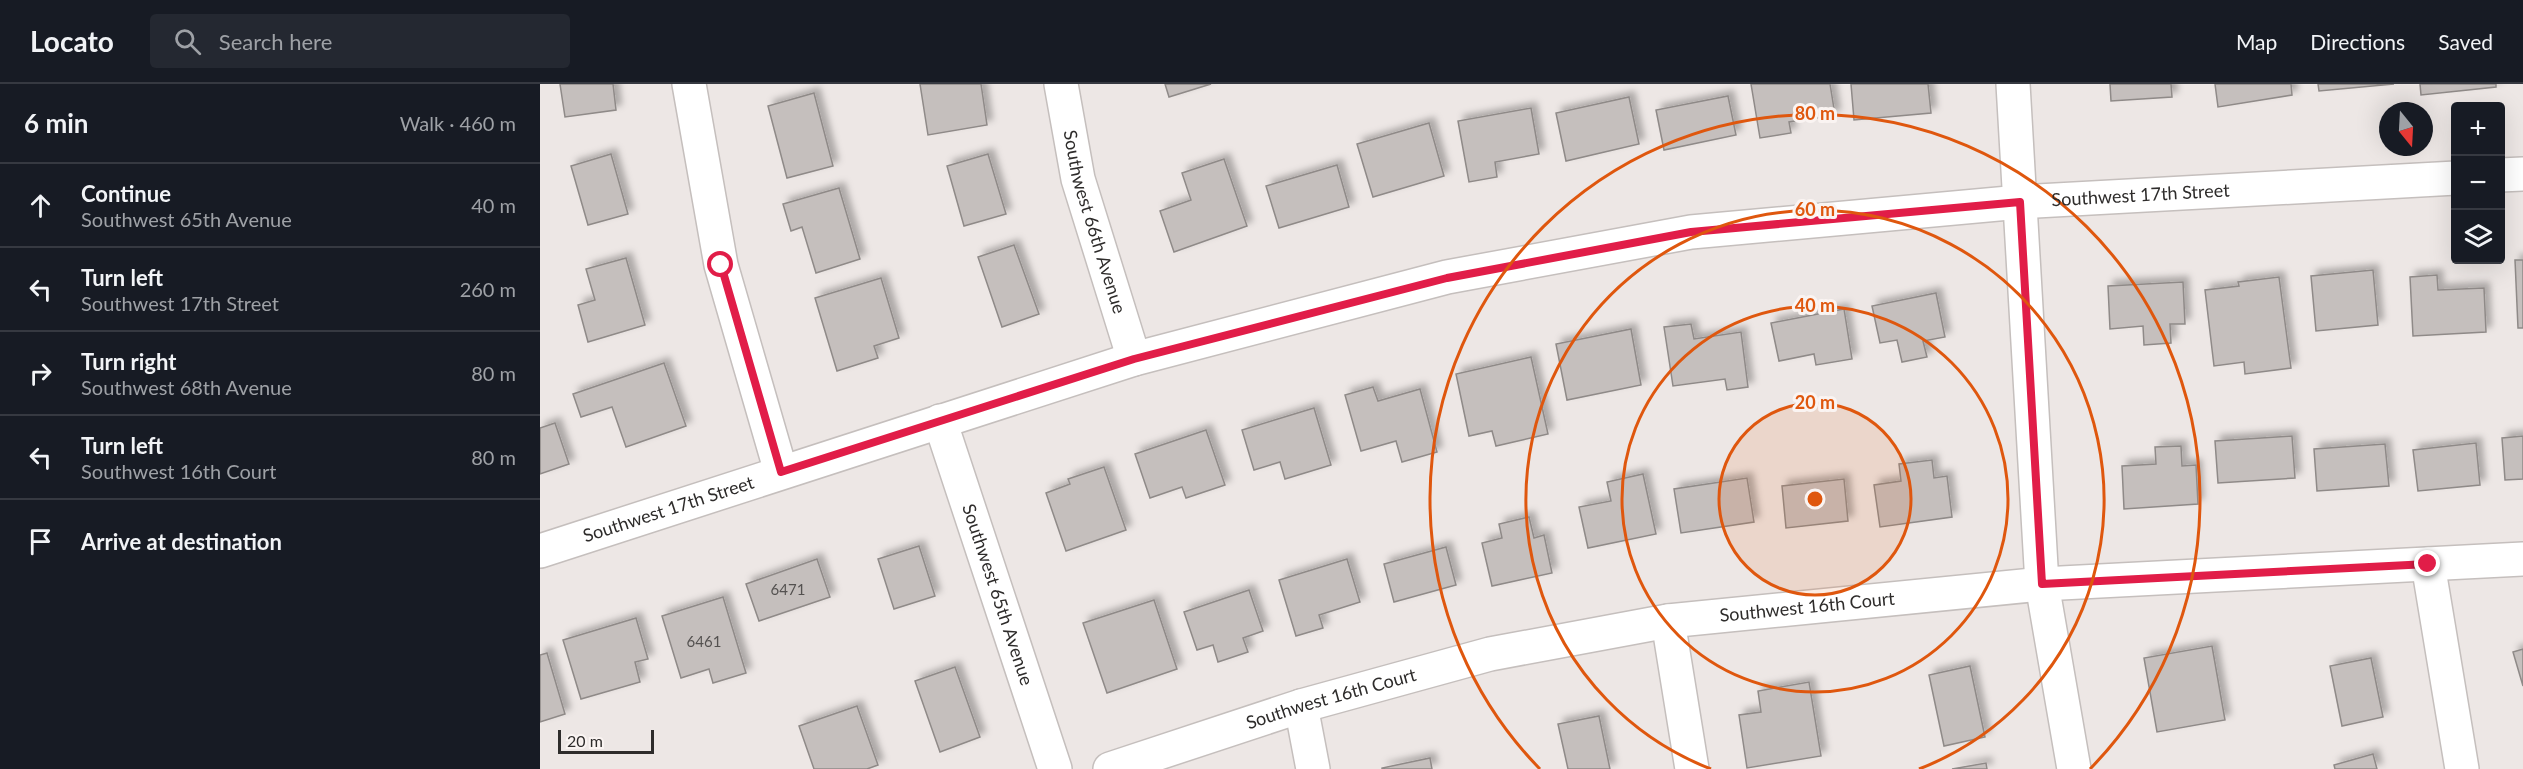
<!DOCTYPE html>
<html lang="en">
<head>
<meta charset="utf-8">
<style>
  :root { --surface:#171b24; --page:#242831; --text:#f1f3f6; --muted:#9ea1a6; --line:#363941 }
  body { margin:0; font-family:Lato,sans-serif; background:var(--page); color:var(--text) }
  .controls { position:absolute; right:18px; top:18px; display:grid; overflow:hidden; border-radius:6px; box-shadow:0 6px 24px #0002 }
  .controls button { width:54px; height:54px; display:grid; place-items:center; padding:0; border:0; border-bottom:2px solid var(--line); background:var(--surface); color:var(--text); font:30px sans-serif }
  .compass { position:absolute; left:1839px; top:18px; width:54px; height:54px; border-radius:50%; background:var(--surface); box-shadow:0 6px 24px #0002; rotate:162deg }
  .scale { position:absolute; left:18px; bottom:15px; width:96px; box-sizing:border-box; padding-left:6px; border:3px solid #2e2c2b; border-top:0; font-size:16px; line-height:21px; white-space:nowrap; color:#2e2c2b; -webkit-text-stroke:4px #faf4f2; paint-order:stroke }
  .stop { position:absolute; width:18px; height:18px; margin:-14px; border:4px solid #e11d48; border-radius:50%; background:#fff }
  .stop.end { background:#e11d48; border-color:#fff; box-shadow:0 2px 6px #0008 }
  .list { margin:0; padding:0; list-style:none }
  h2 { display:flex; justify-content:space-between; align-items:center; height:78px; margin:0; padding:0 24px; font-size:26px }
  h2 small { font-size:20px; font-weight:400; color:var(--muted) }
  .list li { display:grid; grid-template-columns:39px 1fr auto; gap:18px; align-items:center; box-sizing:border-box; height:84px; padding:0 24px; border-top:2px solid var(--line) }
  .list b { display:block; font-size:22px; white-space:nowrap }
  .list p { margin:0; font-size:20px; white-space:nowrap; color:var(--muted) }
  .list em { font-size:20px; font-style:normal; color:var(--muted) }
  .icon { flex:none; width:33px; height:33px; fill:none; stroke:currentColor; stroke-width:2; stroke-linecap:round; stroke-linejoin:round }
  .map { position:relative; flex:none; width:1983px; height:685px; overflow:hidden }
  header { display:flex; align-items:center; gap:36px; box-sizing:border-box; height:84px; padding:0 30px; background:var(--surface); border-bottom:2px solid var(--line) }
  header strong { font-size:28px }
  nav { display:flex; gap:33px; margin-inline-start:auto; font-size:21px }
  .search { width:420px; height:54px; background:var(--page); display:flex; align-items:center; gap:15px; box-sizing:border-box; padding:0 21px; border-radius:6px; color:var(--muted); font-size:22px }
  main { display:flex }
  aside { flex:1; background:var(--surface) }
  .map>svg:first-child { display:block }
  .building { fill:#c5bfbd; stroke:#8f8a88; stroke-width:1.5; filter:url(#shadow) }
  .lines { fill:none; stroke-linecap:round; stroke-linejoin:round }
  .minor-casing { stroke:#c5bfbd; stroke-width:36 }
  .minor { stroke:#fff; stroke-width:33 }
  .route { stroke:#e11d48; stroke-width:8 }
  .ring { fill:none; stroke:#df570e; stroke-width:3 }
  .labels { text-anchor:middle; stroke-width:6; stroke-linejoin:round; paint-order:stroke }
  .number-label { font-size:15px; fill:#545150 }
  .street-label { font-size:18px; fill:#2e2c2b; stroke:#faf4f2 }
  .centre { fill:#df570e; stroke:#faf4f2; stroke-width:3 }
  .ring-label { font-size:18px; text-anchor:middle; font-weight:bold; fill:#df570e; stroke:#faf4f2; stroke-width:6; stroke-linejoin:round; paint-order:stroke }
</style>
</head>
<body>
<header>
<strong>Locato</strong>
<div class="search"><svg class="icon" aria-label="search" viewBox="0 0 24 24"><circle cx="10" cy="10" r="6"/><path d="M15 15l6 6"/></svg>Search here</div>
<nav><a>Map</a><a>Directions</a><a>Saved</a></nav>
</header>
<main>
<aside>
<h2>6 min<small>Walk · 460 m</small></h2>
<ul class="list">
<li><svg class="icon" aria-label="ahead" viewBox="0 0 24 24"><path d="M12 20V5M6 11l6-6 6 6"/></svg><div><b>Continue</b><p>Southwest 65th Avenue</p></div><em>40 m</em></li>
<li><svg class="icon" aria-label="left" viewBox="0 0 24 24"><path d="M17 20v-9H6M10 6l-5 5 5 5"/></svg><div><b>Turn left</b><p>Southwest 17th Street</p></div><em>260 m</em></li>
<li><svg class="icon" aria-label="right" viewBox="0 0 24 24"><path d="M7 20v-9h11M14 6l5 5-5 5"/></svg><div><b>Turn right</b><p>Southwest 68th Avenue</p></div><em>80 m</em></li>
<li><svg class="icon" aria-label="left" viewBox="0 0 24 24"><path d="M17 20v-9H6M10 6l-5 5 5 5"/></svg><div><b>Turn left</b><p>Southwest 16th Court</p></div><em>80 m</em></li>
<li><svg class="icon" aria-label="arrive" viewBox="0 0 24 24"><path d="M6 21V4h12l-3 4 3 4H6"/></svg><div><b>Arrive at destination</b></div></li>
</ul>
</aside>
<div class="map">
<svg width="1983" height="685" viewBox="0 0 1983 685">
  <defs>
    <filter id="shadow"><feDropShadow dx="5.5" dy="-5.5" stdDeviation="3" flood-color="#0004"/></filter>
  </defs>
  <rect width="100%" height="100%" fill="#ede7e5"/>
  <g class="building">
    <polygon points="20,0 73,0 76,26 25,33"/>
    <polygon points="380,0 441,0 447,41 388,51"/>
    <polygon points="625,0 671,0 629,13"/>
    <polygon points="1211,0 1290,0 1295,31 1249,38 1251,49 1220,54"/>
    <polygon points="1311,0 1388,0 1391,29 1314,36"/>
    <polygon points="1570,0 1631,0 1632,13 1571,17"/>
    <polygon points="1675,0 1751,0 1752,11 1678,23"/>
    <polygon points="1778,0 1854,0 1779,7"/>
    <polygon points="1880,0 1956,0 1956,3 1881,11"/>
    <polygon points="274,9 293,82 247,94 228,22"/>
    <polygon points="1188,12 1196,51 1124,66 1116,26"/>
    <polygon points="1089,13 1099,60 1026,77 1016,29"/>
    <polygon points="991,24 999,70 955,78 957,93 929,98 918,37"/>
    <polygon points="889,39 904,92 833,113 817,60"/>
    <polygon points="71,70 88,130 48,141 31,82"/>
    <polygon points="448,70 466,130 424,142 407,82"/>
    <polygon points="684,75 707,142 634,168 620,127 651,116 642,89"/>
    <polygon points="797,81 809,123 739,144 726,102"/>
    <polygon points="299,104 320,175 276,189 262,143 251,147 243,120"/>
    <polygon points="474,161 499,230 462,243 438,173"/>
    <polygon points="86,174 105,241 48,258 38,221 55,216 46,185"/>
    <polygon points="1975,176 1983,176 1983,244 1978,244"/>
    <polygon points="1833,186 1838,241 1776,247 1771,192"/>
    <polygon points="1897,191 1898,206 1944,204 1946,248 1873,252 1870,193"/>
    <polygon points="1739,193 1751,284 1705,290 1704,278 1674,282 1665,206 1699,202 1698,198"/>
    <polygon points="341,194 359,254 334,262 338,274 297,287 275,214"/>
    <polygon points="1643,198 1645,240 1630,240 1631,259 1604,261 1603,242 1570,245 1568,202"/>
    <polygon points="1396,209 1405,253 1383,257 1387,273 1362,278 1357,256 1340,259 1332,222"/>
    <polygon points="1304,225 1312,275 1276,281 1274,270 1239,277 1231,239"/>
    <polygon points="1151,240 1154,255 1201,248 1208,303 1187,306 1185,295 1133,302 1124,243"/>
    <polygon points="1091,245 1101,301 1027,316 1016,260"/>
    <polygon points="991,273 1008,350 956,362 952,347 929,352 916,290"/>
    <polygon points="124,279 146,342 86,363 72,323 41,333 33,310"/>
    <polygon points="833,303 838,317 880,305 897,368 862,378 856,357 821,367 805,311"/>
    <polygon points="774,324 791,381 745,395 740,378 714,386 702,346"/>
    <polygon points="15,339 29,380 0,390 0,344"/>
    <polygon points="666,346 685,401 646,414 642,403 610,414 595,370"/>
    <polygon points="1752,352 1755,394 1678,399 1675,357"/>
    <polygon points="1983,352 1983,395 1965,396 1962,354"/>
    <polygon points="1936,359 1940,401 1878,407 1873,366"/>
    <polygon points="1845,360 1849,402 1777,407 1774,365"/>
    <polygon points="1641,362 1642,382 1656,381 1658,420 1584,425 1582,382 1616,380 1615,363"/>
    <polygon points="1392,376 1394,394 1407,392 1412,433 1340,443 1334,401 1361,397 1359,380"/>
    <polygon points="564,383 586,446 526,467 506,409 530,400 528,395"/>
    <polygon points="1103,390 1116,450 1048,464 1039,423 1071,417 1067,398"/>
    <polygon points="1207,394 1214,438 1141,449 1134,405"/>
    <polygon points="1304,395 1308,437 1246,444 1242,402"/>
    <polygon points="989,433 994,454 1004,451 1012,489 952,502 942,459 962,454 959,440"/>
    <polygon points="379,462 395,512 354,525 338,475"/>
    <polygon points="906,463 916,501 854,518 844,480"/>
    <polygon points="277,475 290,513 219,537 206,500"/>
    <polygon points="807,475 820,518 779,531 783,544 756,552 739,496"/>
    <polygon points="709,506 723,547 703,554 708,568 678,578 673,561 657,566 644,528"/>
    <polygon points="183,513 206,589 173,599 169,585 141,594 122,532"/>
    <polygon points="614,516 637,585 567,609 543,539"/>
    <polygon points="96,534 108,575 95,578 100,598 41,615 23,556"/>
    <polygon points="1672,562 1685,636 1617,648 1604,574"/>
    <polygon points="1983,565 1983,602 1973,568"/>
    <polygon points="7,569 25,630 0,638 0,571"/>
    <polygon points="1831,574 1843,633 1802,642 1790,582"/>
    <polygon points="1430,582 1445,653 1404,662 1389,591"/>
    <polygon points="415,583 440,653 400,668 375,597"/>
    <polygon points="1269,598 1281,672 1207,684 1199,631 1221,628 1218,607"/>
    <polygon points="317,622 338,681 327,685 274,685 259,642"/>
    <polygon points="1059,632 1070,685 1028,685 1018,640"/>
    <polygon points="1833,670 1837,685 1795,685 1794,681"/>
    <polygon points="890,674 892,685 842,685 842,684"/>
    <polygon points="1446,679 1447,685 1412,685"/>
  </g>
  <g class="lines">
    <g class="minor-casing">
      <g id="minor">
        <polyline points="149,0 181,181 241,388"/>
        <path id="s1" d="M 521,0 L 538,95 L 594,275"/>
        <polyline points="1473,0 1502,500 1534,685"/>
        <polyline points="1960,91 1983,90"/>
        <path id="s2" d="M 400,337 L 515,685"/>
        <path id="s3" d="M 0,467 L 594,275 L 907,193 L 1151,148 L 1480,118 L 1916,94"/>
        <polyline points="1888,480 1922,685"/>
        <polyline points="1128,537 1152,685"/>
        <polyline points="761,622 773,685"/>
        <path id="s4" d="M 570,685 L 761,622 L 950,570 L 1128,537 L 1502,500 L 1983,475"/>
      </g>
    </g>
    <use href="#minor" class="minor"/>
  </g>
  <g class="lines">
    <polyline class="route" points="181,181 241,388 594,275 907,194 1151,148 1480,118 1502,500 1888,480"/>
  </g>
  <circle cx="1275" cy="415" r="96" fill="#df570e" fill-opacity=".12"/>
  <g class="ring">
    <circle cx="1275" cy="415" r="96"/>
    <circle cx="1275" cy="415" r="193"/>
    <path d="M1171 685A289 289 0 1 1 1379 685"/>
    <path d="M1000 685A385 385 0 1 1 1550 685"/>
  </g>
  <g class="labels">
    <g class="number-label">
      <text x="248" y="511">6471</text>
      <text x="164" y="563">6461</text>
    </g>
    <g class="street-label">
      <text dy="6" stroke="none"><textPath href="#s3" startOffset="1647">Southwest 17th Street</textPath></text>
      <text dy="6" stroke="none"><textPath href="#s1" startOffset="142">Southwest 66th Avenue</textPath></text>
      <text dy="6" stroke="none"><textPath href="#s3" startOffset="135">Southwest 17th Street</textPath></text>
      <text dy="6" stroke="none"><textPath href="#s2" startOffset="183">Southwest 65th Avenue</textPath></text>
      <text dy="6" stroke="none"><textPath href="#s4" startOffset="718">Southwest 16th Court</textPath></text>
      <text dy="6" stroke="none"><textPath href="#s4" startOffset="232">Southwest 16th Court</textPath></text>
    </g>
  </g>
  <circle cx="1275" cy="415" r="9" class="centre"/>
  <g class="ring-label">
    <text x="1275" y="36">80 m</text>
    <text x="1275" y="132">60 m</text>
    <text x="1275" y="228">40 m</text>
    <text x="1275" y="325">20 m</text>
  </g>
</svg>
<div class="controls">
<button>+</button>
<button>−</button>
<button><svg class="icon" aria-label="layers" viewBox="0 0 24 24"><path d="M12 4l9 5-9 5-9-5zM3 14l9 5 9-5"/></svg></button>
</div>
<svg class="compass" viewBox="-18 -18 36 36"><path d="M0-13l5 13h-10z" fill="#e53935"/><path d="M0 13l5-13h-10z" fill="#9ea1a6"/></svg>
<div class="scale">20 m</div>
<div class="stop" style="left:181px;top:181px"></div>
<div class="stop end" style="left:1888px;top:480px"></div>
</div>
</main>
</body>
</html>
